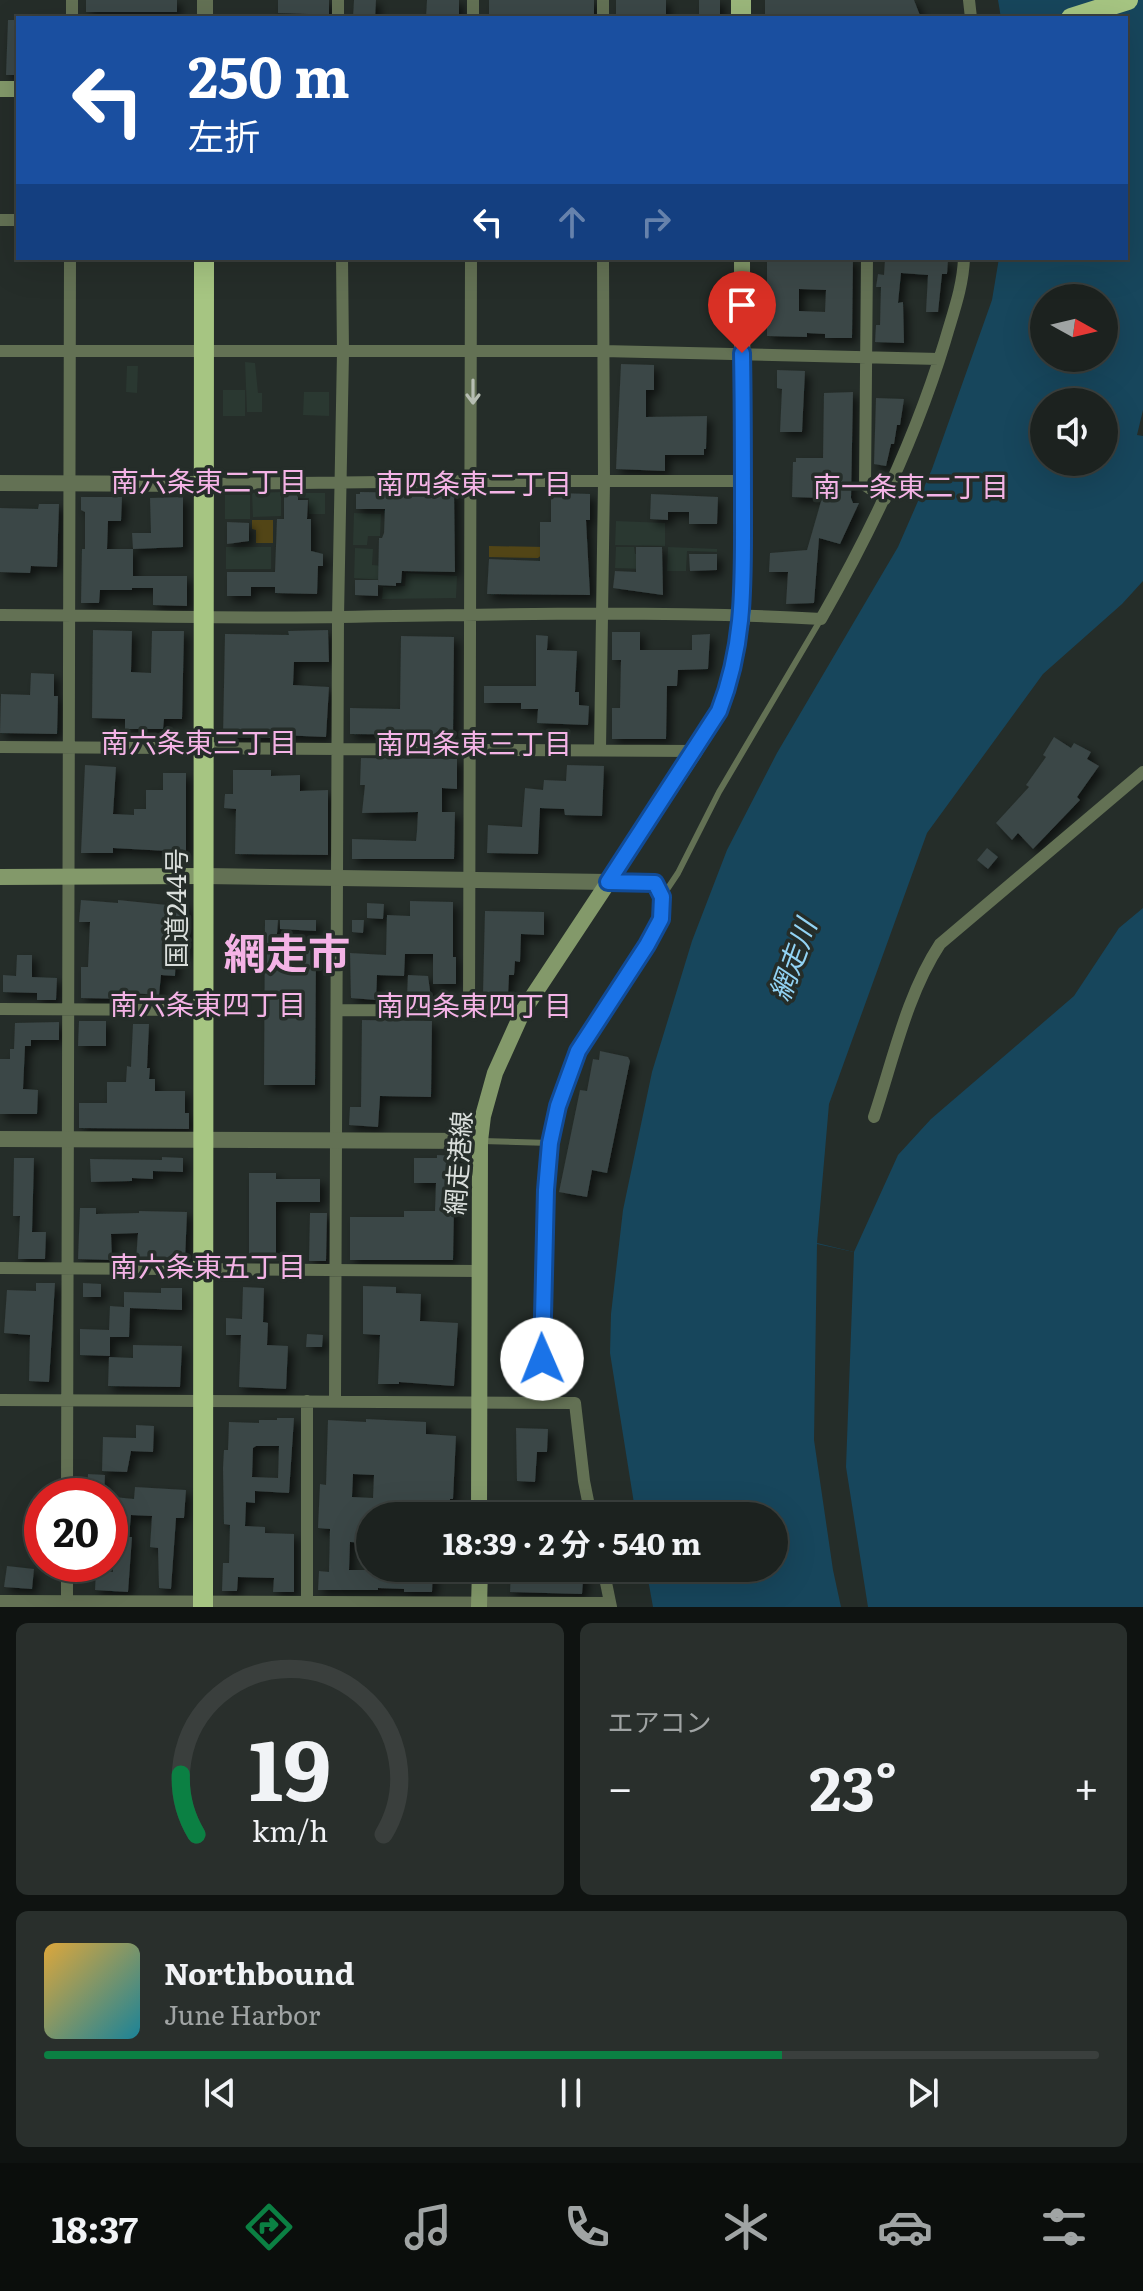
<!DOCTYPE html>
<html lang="ja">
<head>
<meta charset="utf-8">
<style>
	:root { --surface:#1c221f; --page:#292f2c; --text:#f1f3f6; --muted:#a0a4a4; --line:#3a3f3d; --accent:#0b8043 }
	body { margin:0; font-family:Literata,"Noto Sans JP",serif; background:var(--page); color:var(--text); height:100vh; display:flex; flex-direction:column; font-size:30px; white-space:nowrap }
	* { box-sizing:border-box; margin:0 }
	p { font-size:26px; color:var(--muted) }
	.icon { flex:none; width:44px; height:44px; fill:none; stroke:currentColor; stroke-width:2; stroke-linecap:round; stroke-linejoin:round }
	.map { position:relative; height:1607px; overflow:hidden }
	.details { display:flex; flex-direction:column; gap:16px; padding:16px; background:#0f1311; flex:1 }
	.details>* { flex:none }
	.guide { position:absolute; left:16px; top:16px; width:1112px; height:244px; border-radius:0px; box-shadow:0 8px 32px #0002,0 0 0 2px var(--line); background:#1a4fa0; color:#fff; overflow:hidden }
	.needle { width:52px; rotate:98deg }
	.tools { position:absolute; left:1030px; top:284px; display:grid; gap:16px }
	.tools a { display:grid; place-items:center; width:88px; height:88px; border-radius:50%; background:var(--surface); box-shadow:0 8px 32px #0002,0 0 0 2px var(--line); font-size:40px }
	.speed { position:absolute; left:24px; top:1478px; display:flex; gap:16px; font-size:40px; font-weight:700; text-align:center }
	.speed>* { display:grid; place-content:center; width:104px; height:104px; border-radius:50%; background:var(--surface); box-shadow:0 8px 32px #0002,0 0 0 2px var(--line); line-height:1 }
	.speed .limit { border:12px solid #d22; background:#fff; color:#111 }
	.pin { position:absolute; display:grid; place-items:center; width:68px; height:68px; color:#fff; margin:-82px -34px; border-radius:50% 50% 50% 0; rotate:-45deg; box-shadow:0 0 8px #0007 }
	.pin .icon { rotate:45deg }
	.me { position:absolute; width:88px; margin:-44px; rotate:359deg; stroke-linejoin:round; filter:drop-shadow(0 0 6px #0008) }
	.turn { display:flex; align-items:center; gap:28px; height:168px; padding:0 40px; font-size:36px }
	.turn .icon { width:104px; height:104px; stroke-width:2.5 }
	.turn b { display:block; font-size:56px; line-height:68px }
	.lanes { display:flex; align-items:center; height:76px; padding:0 40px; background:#0003; justify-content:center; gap:40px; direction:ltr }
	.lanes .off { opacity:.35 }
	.big { font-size:60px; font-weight:700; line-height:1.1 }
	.details .tile { flex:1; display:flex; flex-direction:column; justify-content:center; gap:12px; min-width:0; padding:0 28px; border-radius:12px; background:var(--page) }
	.details .dial { align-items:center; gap:0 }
	.dial svg { height:208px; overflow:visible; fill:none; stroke:var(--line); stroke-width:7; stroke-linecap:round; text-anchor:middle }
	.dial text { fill:var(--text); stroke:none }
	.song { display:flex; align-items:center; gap:24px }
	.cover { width:96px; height:96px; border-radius:12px; background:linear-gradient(135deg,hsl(40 70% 55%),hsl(190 70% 35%)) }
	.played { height:8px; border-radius:4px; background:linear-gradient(90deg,var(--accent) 70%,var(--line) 70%) }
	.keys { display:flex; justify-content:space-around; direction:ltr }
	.heat { display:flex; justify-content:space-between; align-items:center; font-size:44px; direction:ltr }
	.details .tiles { flex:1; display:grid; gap:16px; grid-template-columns:1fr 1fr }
	.tile:last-child { grid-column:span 2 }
	.trip { position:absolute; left:356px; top:1502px; width:432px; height:80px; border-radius:40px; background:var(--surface); box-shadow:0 8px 32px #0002,0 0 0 2px var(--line); font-weight:700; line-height:80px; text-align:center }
	.tabs { display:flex; height:128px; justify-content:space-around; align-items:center; background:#0b0e0c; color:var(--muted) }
	.tabs .icon { width:56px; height:56px }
	.tabs .on { color:var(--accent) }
	.tabs b { font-size:36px; color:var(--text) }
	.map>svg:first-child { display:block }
	.built { fill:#2a3831 }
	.green { fill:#524516 }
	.water { fill:#17465c; fill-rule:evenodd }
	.pier { fill:#252d29 }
	.building { fill:#3b4646; fill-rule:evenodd; filter:url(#shadow) }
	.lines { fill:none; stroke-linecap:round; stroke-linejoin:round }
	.service { stroke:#637154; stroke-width:6 }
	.minor { stroke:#637154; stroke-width:12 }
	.tertiary { stroke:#637154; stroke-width:16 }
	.secondary { stroke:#83996a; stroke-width:16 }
	.primary { stroke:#9bb77b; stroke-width:20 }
	.trunk { stroke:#a6c582; stroke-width:20 }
	.oneway { stroke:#b6bdb2 }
	.route-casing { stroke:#114b97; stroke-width:20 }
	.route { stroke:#1a73e8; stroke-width:14 }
	.labels { text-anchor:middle; stroke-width:7; stroke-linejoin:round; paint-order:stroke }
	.street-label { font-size:26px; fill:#d9dedb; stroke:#252d29 }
	.neighbourhood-label { font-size:28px; fill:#f4b3e6; stroke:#252d29 }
	.water-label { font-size:28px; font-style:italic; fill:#92d3f4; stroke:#252d29 }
	.town-label { font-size:42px; font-weight:bold; fill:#f4b3e6; stroke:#252d29 }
</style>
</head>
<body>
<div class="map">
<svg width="1143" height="1607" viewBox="0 0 1143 1607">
	<defs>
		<filter id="shadow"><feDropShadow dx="5" dy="5" stdDeviation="4" flood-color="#0009"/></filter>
	</defs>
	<rect width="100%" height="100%" fill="#252d29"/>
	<!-- built -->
	<path class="built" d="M245,362L255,363L258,393H262V412H247Z
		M127,366H138L137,393L126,392Z
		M223,390H245V416H223Z
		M304,392H329V416L303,415Z
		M281,492V516L253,517L252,493Z
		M300,493H325V514H309V498H300Z
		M225,494H250V519H225Z
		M354,513L381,514L380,536H368L367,545H353Z
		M616,521L665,523V546L615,545Z
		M226,547H271V569H226Z
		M616,547H634L635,554H643V569L615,568Z
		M668,547L717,549V552L687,551L686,571H667Z
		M355,548L373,549L372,565L383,566L382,580L354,578Z
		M406,573L457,576L456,598L382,599L383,587L405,586Z"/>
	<!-- green -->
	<path class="green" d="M252,520H273V543H256V530L252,529Z
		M489,546L545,547V552L538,558L489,557Z"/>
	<!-- water -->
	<path class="water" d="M998,0H1143V410L1137,435L1143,436V581L1122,604L1043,674L927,833L829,1104L817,1243L854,1252L898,1155L931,1119L1074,996L1119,928L1143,908V1607H653L646,1568H774V1516H636L610,1353L611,1314L623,1210L652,1072L692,941L727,850L777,753L898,547L932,469L992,300L999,258H1126V18H1001ZM1044,298H1104V358H1044ZM1044,402H1104V462H1044Z"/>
	<!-- pier -->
	<path class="pier" d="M817,1244L854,1252L846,1467L868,1607H841L833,1570L814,1440Z"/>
	<!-- building -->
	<path class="building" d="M86,0H177V12H86Z
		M278,0H329V18H308V14L278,13Z
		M354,0H376L375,18H353Z
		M427,0H459V18H426Z
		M489,0H594V17L489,18Z
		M616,0H666V18H616Z
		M699,0H720V18H699Z
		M765,0H914L921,18H765Z
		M8,20H18V75H6Z
		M767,258H853L852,338H825V334L807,333V337L767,336ZM799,289L826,290L825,312L799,311Z
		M885,259L948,260L947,274H942L938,312H926L928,275L901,273L898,303L903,302L904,343L875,342L876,325H880L881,287H876L878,274L884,275Z
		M621,364L654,365V390H646V417L707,416L706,449H704V455H665V471L616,469Z
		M777,370L805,371L802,432H780L782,389L777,388Z
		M853,392L851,498L853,503H859L840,544L819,538L814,603L786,604L788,572H769L770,553L807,550L822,498L792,497L793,462H796V458H823L824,393Z
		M876,398L904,399L900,425H897L894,444H891L886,466L874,464Z
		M454,490L455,572L402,571L401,583H396V586L378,585L379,538H382L384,533L385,509H356V494H360V492L426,493V491Z
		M558,493L590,494V520H586L590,595L487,594L489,559L540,561V522H551V495Z
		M651,494L718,497L717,524H689V512H668V520L650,519Z
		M284,495H298V500H308L307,519H311V551L323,554V566H318L317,594L275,593V587H251V596H227V572H275L277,519H284Z
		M81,497H122L121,521H108L107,549H133V576H187V606L153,605V588H132V590H100L99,603H81L82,549H85V512L81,510Z
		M183,497V547L133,549L132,533H151L150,498Z
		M39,504H59L57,567L31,566L30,573L0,572V508L38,509Z
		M227,522L249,523V541L227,544Z
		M636,547H662L663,595L613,588L615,571L636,572Z
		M689,554H717V570L690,571Z
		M355,580H378V596L355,595Z
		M93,630L132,631L131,672L151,673L152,631H184L182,719H164L163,729H125V719L92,718Z
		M328,630L329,662H294L293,685L329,687L326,737L279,735V738L223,737L225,634L289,635L288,631Z
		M612,632H640V650H692V635L710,634L708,669L678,670L677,686H667L666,739H612V708H620L621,660H612Z
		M536,635L548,636L547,650L577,651L575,692H579V705L589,706L588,725L537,723L538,709H521V703H484V686H536Z
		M401,636L454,637L453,735L350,734V708L400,709Z
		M31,673L54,674V696H58L57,734L0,733L1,694L30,695Z
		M1054,737L1071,748L1074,743L1091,752L1087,759L1099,766L1077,797L1080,800L1033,849L1018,833L1012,840L996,823L1029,787L1026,785L1046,757L1043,755Z
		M361,758L457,759V789L442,788V812H455L454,859H352V839L416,841L417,831L418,812L362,813L365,785H360Z
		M85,765L116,767L113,814L134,815V809H146V790H163V773H186V852L113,848V853H81Z
		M567,765L604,766L602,816L565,815L564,809L540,808L538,854L487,853L488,825L522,827L525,788L543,790L544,780L566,781Z
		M233,770H271V776L300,775V791L328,790V855L235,854L236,809L224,808L225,794H233Z
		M987,848L998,857L988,869L977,860Z
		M81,900L118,903V900L167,905V902H181L188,909L187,954L176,953L175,976L161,975L159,995L130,993L129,999L81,998V967H88L90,922H79Z
		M410,901L453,902V957H456V984H433V954H405L404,976L377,975L376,1000L351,998L350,953L386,955L387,915L410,916Z
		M367,903L384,904L383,919L367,918Z
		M485,911L544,912V935L521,934L520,962L515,961L514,975H509L508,995L483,994Z
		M265,920H278L276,948L316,951L315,1085H264Z
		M280,920H316V931L280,929Z
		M352,920H364L363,933L352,932Z
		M17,955H32V977L57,978L56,1000H37V993L3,992V975L16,976Z
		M408,975L428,976L431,998L407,997Z
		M362,1020L432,1021L431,1097L380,1096L378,1127L349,1125L350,1107H361Z
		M79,1021H106V1046H78Z
		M59,1022V1040H31V1046H25L23,1089L38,1090L37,1114H0V1059H10V1049H14L15,1023Z
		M133,1024H149L147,1068H150L149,1079H155V1091H185V1113H189V1129L79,1128V1103H107V1082H126L127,1066L131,1067Z
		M600,1051L628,1057L630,1061L607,1173L592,1170L587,1197L559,1192L580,1090L587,1091L593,1059L599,1060Z
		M437,1155L458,1156L454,1204L453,1260H350V1217H404V1211H435L436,1183H414V1158H437Z
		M162,1157L183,1158V1172L153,1171V1179L132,1178V1181L91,1182L90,1159L162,1160Z
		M14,1158H34L32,1232H46L45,1259H18L20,1216H13Z
		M249,1173H276V1179H320V1202H276V1254L249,1255Z
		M80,1208H96V1214L139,1213V1211L187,1212L185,1260H136L138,1233L111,1234L112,1260L78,1259Z
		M310,1213H327L326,1261H309Z
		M36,1283H55L49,1382L29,1381L30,1335L4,1333L7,1290L36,1291Z
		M83,1283L101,1284V1297H83Z
		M363,1286L396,1287V1293L421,1294L420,1321L458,1323L454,1386L399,1382V1384H378L380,1335L363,1334Z
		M243,1287L264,1288L263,1322L268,1323L267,1345L288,1346L286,1389L239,1387L241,1335H226V1318L242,1319Z
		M161,1288H182V1310L130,1308L129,1337H110V1356L80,1355V1329L109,1330L110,1306L124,1307V1292L161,1293Z
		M307,1334L323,1335L322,1347H306Z
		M133,1345L182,1346L180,1387L108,1386L109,1357L133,1358Z
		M277,1418H294L289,1493L255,1491V1503L246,1502L245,1526L265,1527V1533L294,1534V1592H273L274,1578L238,1577L237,1591H222L223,1563H229L230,1525L224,1524L223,1468L224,1450H228L229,1422L259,1423V1420H277ZM256,1446H279L278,1478L252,1477L253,1448Z
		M366,1419L426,1422V1434L456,1436L453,1499H450V1506H447L446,1516H370V1543L350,1542L349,1570H433L432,1592H404V1589L378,1588V1590H318L319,1571L329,1572L330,1529L318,1528L320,1484L326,1485L328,1420L366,1422ZM353,1474L374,1475L373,1498L352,1497Z
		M136,1425L154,1426L153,1452L131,1451L127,1472L102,1471L103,1437L136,1438Z
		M516,1428L548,1429L547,1452H537L535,1482L517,1481Z
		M88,1474L105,1475L104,1496L87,1495Z
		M135,1487L186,1490L184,1518H176L171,1589L159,1588L158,1548L150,1547L152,1516L131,1515L129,1537H132L128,1592L95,1590L96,1571L113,1572V1566H115L117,1534L113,1533L112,1522L114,1497L134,1499Z
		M7,1566L34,1569L32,1589L4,1587Z
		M511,1568H584L582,1594L510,1592Z"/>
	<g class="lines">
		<!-- service -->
		<path class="service" d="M482,1141L550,1143
			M543,1404C544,1320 535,1221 551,1139C557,1109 566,1080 578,1051L658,927L661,919L662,897L678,873L719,792L821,619"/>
		<!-- minor -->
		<path class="minor" d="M603,0V18
			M969,0L971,18
			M72,18V0
			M338,18V0
			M473,18V0
			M0,220H18
			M867,258L865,485L885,499
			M0,351H603L939,359
			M203,484L472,481H743
			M0,615C113,615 227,619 341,617C501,614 661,610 821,619C872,530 915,440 945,341C953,313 963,287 964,258
			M0,747L695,751
			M600,750L604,482L603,258
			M608,882L655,883L662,897
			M0,1009L203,1010
			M337,1010L523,1011
			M469,1011L471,258
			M874,1117C893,1060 907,994 940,944L1143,772
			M0,1268L479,1271
			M0,1400L575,1403L584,1481L591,1516
			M307,1401V1607
			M335,1401L338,617L343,352L342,258
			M67,1496L70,258
			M603,1568L611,1607
			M0,1601L610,1603
			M67,1607V1564"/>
		<!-- tertiary -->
		<path class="tertiary" d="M205,18V0
			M0,483L203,484
			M204,876L608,882
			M0,1139L480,1141"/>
		<!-- secondary -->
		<path class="secondary" d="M0,89H18
			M0,877L204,876
			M479,1516L480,1141L483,1116L495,1073L523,1011L695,751L719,711L729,685L743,615L742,258
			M479,1607L480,1568"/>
		<!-- primary -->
		<path class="primary" d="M741,0V18"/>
		<!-- trunk -->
		<path class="trunk" d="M1071,18L1128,0
			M203,1607L204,258"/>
	</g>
	<!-- one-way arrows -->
	<defs><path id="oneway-shaft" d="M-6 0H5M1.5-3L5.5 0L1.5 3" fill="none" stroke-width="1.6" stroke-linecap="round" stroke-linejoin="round" transform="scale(2)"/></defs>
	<use class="oneway" href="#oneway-shaft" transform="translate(473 392) rotate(90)"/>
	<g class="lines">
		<defs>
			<path id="route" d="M542,1359L546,1190L550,1143L558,1106L578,1051L647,945L661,919L662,897L655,883L608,882L719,711C745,644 743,583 743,513C743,460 743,406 742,353"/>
		</defs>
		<!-- route casing -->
		<use href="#route" class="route-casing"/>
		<!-- route -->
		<use href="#route" class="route"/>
	</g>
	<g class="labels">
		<!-- street labels -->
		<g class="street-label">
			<text transform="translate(177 908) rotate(-90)" y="9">国道244号</text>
			<text transform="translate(459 1163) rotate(-86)" y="9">網走港線</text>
		</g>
		<!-- neighbourhood labels -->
		<g class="neighbourhood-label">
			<text x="209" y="492">南六条東二丁目</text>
			<text x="474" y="494">南四条東二丁目</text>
			<text x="911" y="497">南一条東二丁目</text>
			<text x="199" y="753">南六条東三丁目</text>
			<text x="474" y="754">南四条東三丁目</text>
			<text x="208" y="1015">南六条東四丁目</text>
			<text x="474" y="1016">南四条東四丁目</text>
			<text x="208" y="1277">南六条東五丁目</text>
		</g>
		<!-- water labels -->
		<g class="water-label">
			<text transform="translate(793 960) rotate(-70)" y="10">網走川</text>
		</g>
		<!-- town labels -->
		<g class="town-label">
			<text x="287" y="969">網走市</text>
		</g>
	</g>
</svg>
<div class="tools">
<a><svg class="needle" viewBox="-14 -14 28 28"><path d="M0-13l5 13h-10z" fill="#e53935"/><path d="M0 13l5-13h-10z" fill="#a0a4a4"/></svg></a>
<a><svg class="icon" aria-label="sound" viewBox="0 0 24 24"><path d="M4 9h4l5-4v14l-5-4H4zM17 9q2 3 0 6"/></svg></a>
</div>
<div class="speed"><div class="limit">20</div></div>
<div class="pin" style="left:742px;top:353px;background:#d93025"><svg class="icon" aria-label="arrive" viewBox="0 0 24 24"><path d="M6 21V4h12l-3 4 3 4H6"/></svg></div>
<svg class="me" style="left:542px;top:1359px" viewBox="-20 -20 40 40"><circle r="19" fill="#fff"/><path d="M0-13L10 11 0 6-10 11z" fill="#1a73e8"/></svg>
<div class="trip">18:39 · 2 分 · 540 m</div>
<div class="guide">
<div class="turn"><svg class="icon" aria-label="left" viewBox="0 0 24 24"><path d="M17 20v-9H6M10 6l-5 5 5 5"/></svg><div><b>250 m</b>左折</div></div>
<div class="lanes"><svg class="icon" aria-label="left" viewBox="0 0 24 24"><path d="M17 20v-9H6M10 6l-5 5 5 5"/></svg><svg class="icon off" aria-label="ahead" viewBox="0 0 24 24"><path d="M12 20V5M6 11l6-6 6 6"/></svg><svg class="icon off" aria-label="right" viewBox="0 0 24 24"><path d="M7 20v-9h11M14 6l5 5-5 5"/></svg></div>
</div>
</div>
<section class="details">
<div class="tiles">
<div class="tile dial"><svg viewBox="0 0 100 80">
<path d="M14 69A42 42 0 1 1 86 69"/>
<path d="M14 69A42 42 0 0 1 8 46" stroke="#0b8043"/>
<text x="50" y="56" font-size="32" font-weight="700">19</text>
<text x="50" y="72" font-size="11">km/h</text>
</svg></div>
<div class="tile"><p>エアコン</p>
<div class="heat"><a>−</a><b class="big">23°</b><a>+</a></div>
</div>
<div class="tile">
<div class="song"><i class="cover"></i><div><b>Northbound</b><p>June Harbor</p></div></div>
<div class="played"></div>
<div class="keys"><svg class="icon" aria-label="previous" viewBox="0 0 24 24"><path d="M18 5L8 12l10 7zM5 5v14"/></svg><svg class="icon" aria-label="pause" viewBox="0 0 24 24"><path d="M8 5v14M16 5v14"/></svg><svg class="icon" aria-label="next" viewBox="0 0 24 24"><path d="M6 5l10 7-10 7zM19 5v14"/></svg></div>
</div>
</div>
</section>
<nav class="tabs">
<b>18:37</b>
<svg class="icon on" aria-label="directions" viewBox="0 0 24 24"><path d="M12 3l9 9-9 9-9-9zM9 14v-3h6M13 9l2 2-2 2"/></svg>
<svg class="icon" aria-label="music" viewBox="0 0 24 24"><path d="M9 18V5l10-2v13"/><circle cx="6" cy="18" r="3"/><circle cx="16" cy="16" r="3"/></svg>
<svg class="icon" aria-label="phone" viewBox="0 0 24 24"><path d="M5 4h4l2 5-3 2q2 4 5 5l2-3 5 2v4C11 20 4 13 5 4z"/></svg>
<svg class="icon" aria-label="climate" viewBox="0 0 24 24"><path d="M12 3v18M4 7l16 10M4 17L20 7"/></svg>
<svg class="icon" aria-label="car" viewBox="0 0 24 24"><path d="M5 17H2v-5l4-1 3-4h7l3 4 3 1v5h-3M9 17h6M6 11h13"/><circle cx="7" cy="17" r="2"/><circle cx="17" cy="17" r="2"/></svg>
<svg class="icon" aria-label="filters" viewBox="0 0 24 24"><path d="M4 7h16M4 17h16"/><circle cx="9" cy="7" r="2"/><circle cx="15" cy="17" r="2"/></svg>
</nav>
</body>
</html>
